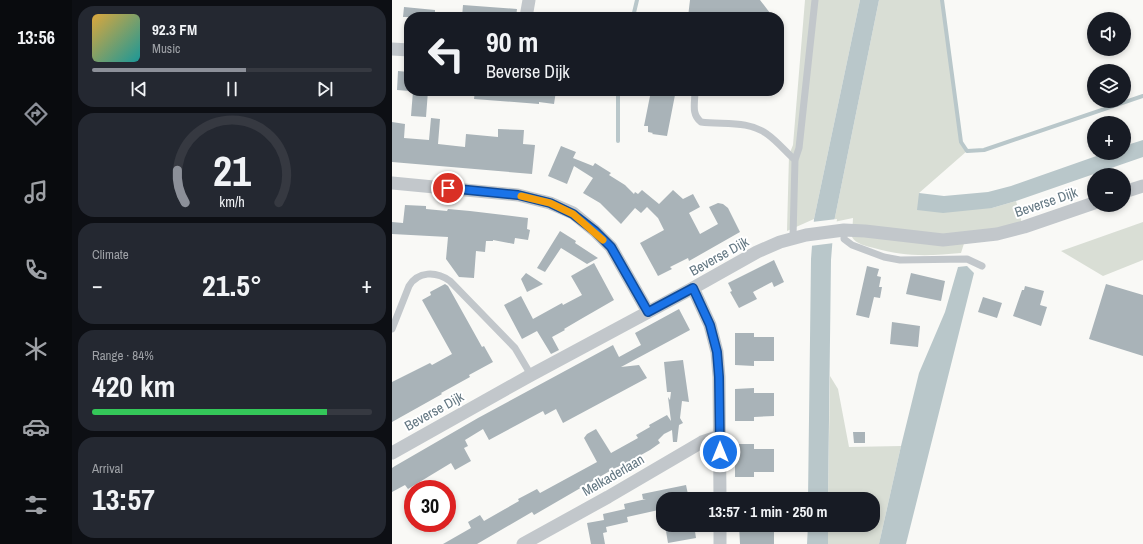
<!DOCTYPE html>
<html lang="en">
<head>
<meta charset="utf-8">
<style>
	:root { --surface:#171b24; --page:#242831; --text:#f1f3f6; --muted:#9ea1a6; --line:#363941; --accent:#8c9099 }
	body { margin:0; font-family:"Archivo Narrow",sans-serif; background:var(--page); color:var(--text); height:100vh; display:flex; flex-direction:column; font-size:15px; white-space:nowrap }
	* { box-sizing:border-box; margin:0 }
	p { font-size:13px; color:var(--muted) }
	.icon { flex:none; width:22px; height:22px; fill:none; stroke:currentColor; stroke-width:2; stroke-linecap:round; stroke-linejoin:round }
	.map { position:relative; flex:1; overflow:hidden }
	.details { display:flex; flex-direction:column; gap:6px; padding:6px; background:#0d0f14; width:320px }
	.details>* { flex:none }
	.banner { position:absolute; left:12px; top:12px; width:380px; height:84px; border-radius:16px; box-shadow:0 2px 6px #0003; background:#171b24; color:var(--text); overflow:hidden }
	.buttons { position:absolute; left:695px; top:12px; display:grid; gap:8px }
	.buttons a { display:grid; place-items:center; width:44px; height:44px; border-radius:50%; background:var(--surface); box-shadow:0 2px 6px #0003; font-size:20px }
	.speed { position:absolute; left:12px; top:480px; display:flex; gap:8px; font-size:20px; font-weight:700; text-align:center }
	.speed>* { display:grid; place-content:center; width:52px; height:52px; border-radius:50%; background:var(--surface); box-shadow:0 2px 6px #0003; line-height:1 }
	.speed .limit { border:6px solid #d22; background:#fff; color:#111 }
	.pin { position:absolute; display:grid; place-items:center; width:34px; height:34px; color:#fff; margin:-17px; border:2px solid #fff; border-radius:50%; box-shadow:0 1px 4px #0007 }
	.me { position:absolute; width:44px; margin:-22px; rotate:0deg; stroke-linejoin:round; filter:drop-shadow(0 0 3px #0008) }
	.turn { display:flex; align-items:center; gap:14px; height:84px; padding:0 16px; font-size:18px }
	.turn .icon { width:52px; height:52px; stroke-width:2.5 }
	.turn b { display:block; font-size:28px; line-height:34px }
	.big { font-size:30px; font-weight:700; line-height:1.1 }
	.details .tile { flex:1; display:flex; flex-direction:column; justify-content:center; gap:6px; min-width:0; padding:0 14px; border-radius:16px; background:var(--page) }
	.details .dial { align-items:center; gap:0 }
	.dial svg { height:104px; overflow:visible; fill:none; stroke:var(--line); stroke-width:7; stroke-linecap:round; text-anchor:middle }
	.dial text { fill:var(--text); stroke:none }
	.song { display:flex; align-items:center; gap:12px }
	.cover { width:48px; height:48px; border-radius:6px; background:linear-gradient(135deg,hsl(40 70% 55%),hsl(180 70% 35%)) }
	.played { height:4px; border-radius:2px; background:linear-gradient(90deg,var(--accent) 55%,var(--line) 55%) }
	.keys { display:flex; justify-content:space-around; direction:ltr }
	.heat { display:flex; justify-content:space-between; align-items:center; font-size:22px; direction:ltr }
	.charge { height:6px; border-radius:3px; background:linear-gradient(90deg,#34c759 84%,var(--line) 0) }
	.trip { position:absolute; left:264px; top:492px; width:224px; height:40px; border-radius:16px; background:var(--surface); box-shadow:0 2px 6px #0003; font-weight:700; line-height:40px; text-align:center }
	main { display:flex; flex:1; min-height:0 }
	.menu { display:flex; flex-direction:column; width:72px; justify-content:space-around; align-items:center; background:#090b0e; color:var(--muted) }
	.menu .icon { width:28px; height:28px }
	.menu .current { color:var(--accent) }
	.menu b { font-size:18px; color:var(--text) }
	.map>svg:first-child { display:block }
	.green { fill:#d9ded5 }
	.water { fill:#b9c7ca }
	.pier { fill:#f9f9f6 }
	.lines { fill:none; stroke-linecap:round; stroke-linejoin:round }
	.stream { stroke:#b9c7ca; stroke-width:4 }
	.building { fill:#a9b3b8 }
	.service { stroke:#c2c7cb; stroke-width:7 }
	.minor { stroke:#c2c7cb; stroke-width:13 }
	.route-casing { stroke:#114b97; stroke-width:10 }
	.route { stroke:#1a73e8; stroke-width:7 }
	.slow { stroke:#f59e0b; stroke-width:7 }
	.labels { text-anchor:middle; stroke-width:4; stroke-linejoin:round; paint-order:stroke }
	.street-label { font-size:14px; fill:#637782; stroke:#fff }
</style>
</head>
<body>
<main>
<nav class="menu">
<b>13:56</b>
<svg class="icon current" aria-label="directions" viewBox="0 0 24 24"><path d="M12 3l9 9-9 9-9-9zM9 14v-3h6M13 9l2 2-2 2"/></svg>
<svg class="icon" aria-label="music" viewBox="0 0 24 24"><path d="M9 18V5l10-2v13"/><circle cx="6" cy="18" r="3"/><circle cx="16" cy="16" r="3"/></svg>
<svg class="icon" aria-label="phone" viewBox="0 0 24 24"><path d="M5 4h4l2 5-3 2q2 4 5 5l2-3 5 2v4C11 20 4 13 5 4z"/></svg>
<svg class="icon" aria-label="climate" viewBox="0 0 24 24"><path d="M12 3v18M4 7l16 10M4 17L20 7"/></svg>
<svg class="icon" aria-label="car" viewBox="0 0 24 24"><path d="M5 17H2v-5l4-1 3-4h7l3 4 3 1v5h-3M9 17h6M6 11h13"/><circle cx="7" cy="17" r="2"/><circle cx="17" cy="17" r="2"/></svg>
<svg class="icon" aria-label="filters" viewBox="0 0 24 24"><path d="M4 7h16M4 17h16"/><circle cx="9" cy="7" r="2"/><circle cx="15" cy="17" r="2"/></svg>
</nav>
<section class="details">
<div class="tile">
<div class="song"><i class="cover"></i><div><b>92.3 FM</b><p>Music</p></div></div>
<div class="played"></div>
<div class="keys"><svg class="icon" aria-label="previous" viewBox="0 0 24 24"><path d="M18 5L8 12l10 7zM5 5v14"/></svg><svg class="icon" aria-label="pause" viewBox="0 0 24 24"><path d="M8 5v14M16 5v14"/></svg><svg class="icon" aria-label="next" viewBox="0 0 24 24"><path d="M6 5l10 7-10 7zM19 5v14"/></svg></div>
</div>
<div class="tile dial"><svg viewBox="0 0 100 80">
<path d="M14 69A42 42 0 1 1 86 69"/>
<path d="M14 69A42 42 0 0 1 8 44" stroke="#8c9099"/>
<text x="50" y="56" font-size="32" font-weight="700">21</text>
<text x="50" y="72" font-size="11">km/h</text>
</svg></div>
<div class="tile"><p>Climate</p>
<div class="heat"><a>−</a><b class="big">21.5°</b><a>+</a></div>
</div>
<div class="tile"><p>Range · 84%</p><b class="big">420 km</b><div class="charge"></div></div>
<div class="tile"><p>Arrival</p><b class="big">13:57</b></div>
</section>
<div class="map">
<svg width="751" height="544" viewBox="0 0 751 544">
	<rect width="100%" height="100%" fill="#f9f9f6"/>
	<!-- green -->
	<path class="green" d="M413,0H468L422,219L395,231L397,155L401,145Z
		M487,0H550L569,141L575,151L527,193V201L600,208L624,201L630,223L575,234L569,253C538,256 512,257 482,248C474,246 464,244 460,237L461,218L442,222Z
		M751,222V260L711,276L669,251Z
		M438,376L446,389L457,447L509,446L487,544H436V525H481V499H436Z"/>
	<!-- water -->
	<path class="water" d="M468,0H487L442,222L439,260L436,499H416L419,259L422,219Z
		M751,140V157L624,201L600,208L551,213L525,210L527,193L552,196L596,192L619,186L713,153H732V146Z
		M575,266L582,273L514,544H487L509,446L527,373L553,312L566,267Z
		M416,525H436V544H415Z"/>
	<!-- pier -->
	<path class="pier" d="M445,219L442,243L418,246L420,222Z"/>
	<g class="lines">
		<!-- stream -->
		<path class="stream" d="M550,0L569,142L575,151L592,150L751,96
			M241,17L245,0
			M226,141V91"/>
	</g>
	<!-- building -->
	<path class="building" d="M298,0H368L378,13L373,17H296Z
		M71,5L125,9L124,17H70Z
		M12,7L43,10V17H11Z
		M6,71L17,72V91L5,90Z
		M21,91H36L34,117L19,116Z
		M83,91H164L162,104L147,102V104L82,99Z
		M259,91L283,95L275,136L260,134L261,133L256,132V126H252Z
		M39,118L48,119L46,144L73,147L74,134L106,137V129L132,130L131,144L143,145L140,174L0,162V122L13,124L12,138L37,140Z
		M169,146L184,152L181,158L201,166L203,163L219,173L217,175L233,185L242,194L243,192L246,194L250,190L267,204L281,190L291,199L301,194L308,207L297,213L308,234L326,224L317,207L326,203L331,204L336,208L348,232L297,261L296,258L278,267L280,269L266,276L248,243L272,230L266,218L255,207L249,213L243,208L229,224L208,203L191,193L201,178L182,166L175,184L156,176Z
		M13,205L34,206V209L55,211L56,209L78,211L136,218L135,229L138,230L136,240L123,238L122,244L101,240V241H94L93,252L84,251L82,278L67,277L54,259L56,237L0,234V222L11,223Z
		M168,231L184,241L183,243L206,258L195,264L169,248L153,272L145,268Z
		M382,260L392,282L382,287L380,282L361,292L365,299L347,308L338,292L340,291L336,283Z
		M202,263L222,300L189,319L172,329L173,330L160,337L167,350L159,354L145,331L130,339L112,305L129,296L141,319L170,303L171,305L190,295L179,276Z
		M475,266L487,269L485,276L489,277L487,287H490L488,298L482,297L477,318L464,315Z
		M134,273L151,284L135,292L129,279Z
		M519,273L553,281L549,301L514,294Z
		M53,284L56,286L90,347L92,346L101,362L77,375L78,377L49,393L50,394L0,422V382L38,363L40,365L60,354L30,300L39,295L38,292Z
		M714,284L751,295V356L697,339Z
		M633,286L652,291L648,305L655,307L649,326L621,316L630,290H632Z
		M591,297L610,303L605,318L586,312Z
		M287,309L298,330L229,367L247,365L255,378L171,423L164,409L153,415L151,411L97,440L91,429L73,440L76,446L72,448L79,461L63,470L59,463L16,489L13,485L0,492V468L3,466L86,418L221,345L227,357L249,345L243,333Z
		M500,322L528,326L526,347L498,344Z
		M343,333H362V337H382V361H362V366L343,365Z
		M291,360L297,402L290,401L288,418L291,423L287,425L285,442H281L280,430L272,434L266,440L268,443L258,450L231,465L223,468L142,515L140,512L85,544H51L79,528L76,522L88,515L92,521L127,501L126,499L145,489L148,493L205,462L192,438L195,434L204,429L219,453L246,438L244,435L258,427L257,425L275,415L279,421L276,397L278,400L279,392H275L272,362Z
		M362,388V393H382V416L362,417V421H343V389Z
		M461,432H473V443H462Z
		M343,444H362V449H382V472H362V477H343Z
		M294,485L297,499H271V509L235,517L236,522L214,527L215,532L211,533L213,544H199L195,523L212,520L211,514L233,509L232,504L254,499H251L250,494Z
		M273,525H302L304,538L276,543Z
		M347,525H382V544H348Z"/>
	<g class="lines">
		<!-- service -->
		<path class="service" d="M268,16L275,17
			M303,91C303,103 299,114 309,122C331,125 356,120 375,134C385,141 394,152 403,160
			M452,230V239L460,245L492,257L508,260L575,259L590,266
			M401,237L403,160L407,148L423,0
			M0,329L17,286C26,271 44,271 58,281L123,348L139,375"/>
		<!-- minor -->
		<path class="minor" d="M134,17L137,0
			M0,49L17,50
			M0,183L126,195L158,203L181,213L203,231L219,247L256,312
			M732,192L751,186
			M301,288L318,325L325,352L327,377L328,499
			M0,453L139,375L301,288L365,252L388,242L414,235L452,230L473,231L551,240L605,234L632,227L702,203
			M328,525V544
			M131,544L216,497L310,442L328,436"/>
	</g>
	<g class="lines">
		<defs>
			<path id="route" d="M56,188L126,195L158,203L181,214L203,231L219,247L256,312L301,288L318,325L325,352L327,377L328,452"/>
		</defs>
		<!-- route casing -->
		<use href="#route" class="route-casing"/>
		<!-- route -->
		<use href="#route" class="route"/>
		<!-- slow -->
		<path class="slow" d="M129,196L158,203L181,214L211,240"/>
	</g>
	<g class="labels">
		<!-- street labels -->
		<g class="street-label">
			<text transform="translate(654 202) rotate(-19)" y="5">Beverse Dijk</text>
			<text transform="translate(327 256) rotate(-29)" y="5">Beverse Dijk</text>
			<text transform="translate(42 411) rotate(-29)" y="5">Beverse Dijk</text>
			<text transform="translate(221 475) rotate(-30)" y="5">Melkaderlaan</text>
		</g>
	</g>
</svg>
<div class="buttons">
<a><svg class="icon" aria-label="sound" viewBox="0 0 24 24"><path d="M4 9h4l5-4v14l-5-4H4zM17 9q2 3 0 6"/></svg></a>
<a><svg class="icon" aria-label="layers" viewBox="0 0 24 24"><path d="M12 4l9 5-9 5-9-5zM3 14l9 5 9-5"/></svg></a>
<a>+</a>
<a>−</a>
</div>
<div class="speed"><div class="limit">30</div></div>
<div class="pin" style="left:56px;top:188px;background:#d93025"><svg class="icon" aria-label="arrive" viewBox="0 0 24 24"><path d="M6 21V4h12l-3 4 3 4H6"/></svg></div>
<svg class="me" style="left:328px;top:452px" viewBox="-20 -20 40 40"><circle r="17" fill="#1a73e8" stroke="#fff" stroke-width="3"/><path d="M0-11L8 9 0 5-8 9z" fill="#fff"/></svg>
<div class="trip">13:57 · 1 min · 250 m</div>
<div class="banner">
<div class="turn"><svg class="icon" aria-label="left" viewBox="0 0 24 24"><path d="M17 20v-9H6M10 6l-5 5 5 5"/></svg><div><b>90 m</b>Beverse Dijk</div></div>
</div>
</div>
</main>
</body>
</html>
